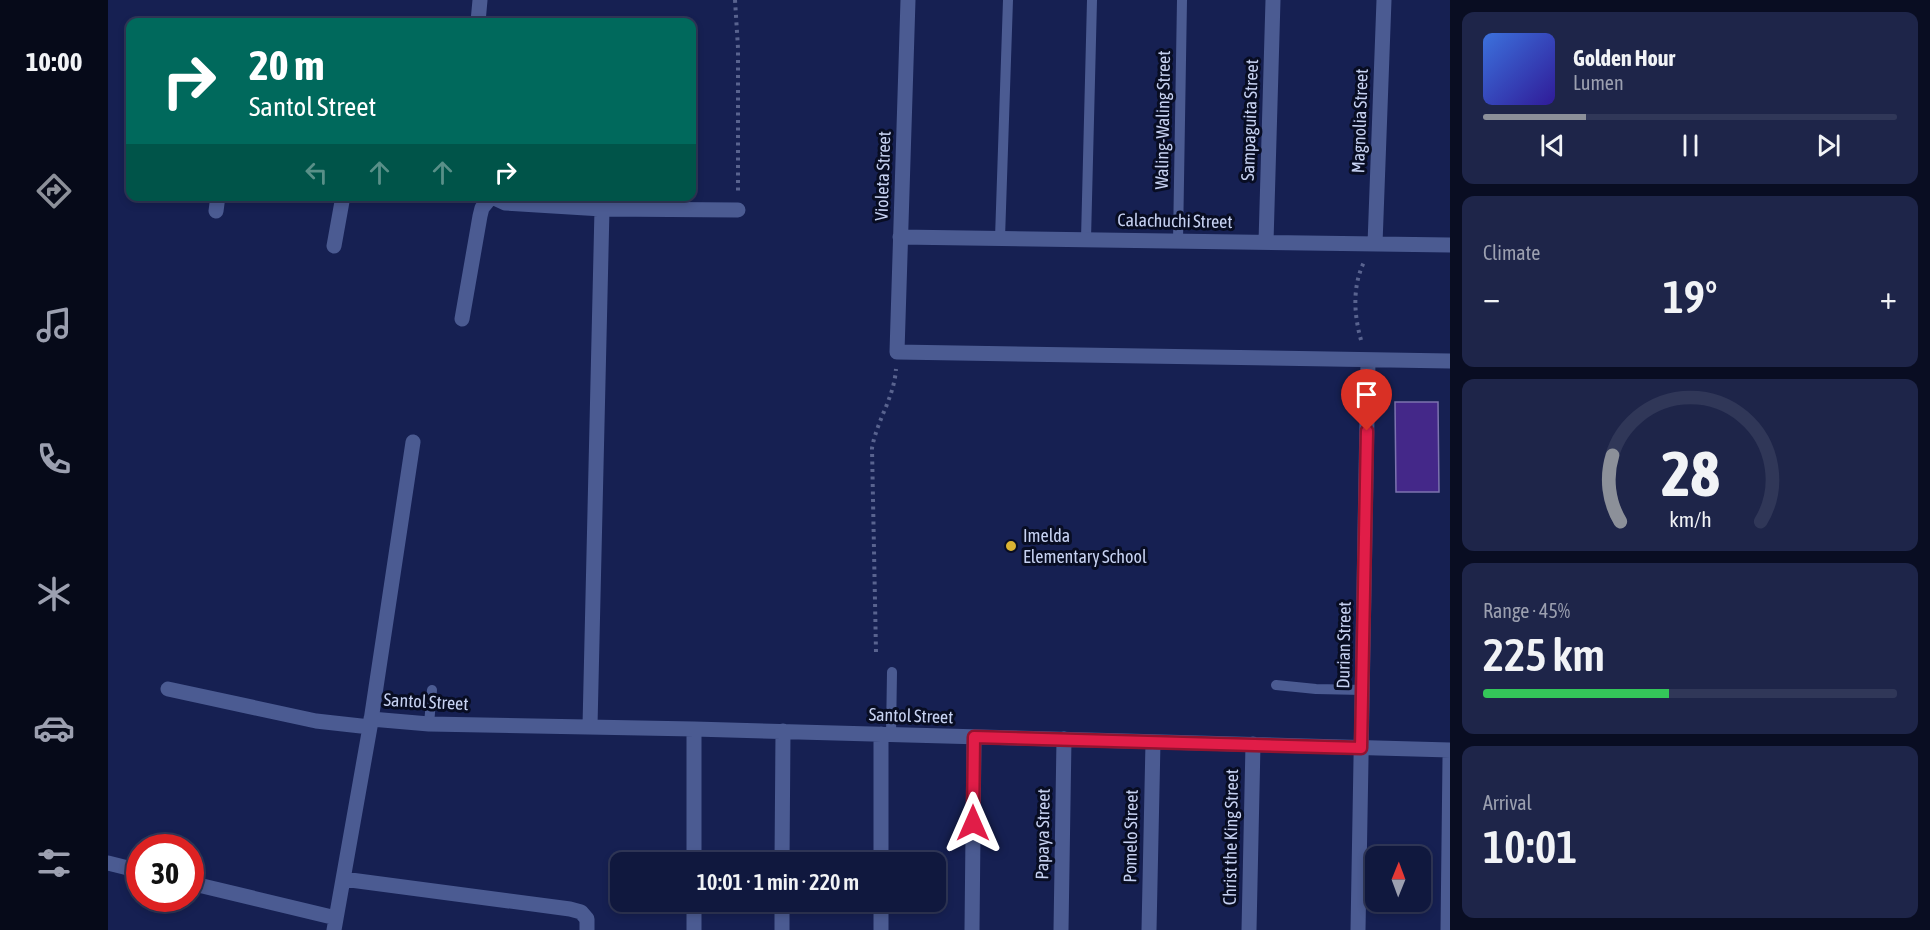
<!DOCTYPE html>
<html lang="en">
<head>
<meta charset="utf-8">
<style>
	:root { --surface:#10183e; --page:#1e2549; --text:#f1f3f6; --muted:#9ca0b0; --line:#303758; --accent:#8c9099 }
	body { margin:0; font-family:"Asap Condensed",sans-serif; background:var(--page); color:var(--text); height:100vh; display:flex; flex-direction:column; font-size:22px; white-space:nowrap }
	* { box-sizing:border-box; margin:0 }
	p { font-size:20px; color:var(--muted) }
	.icon { flex:none; width:33px; height:33px; fill:none; stroke:currentColor; stroke-width:2; stroke-linecap:round; stroke-linejoin:round }
	.map { position:relative; flex:1; overflow:hidden }
	.sheet { display:flex; flex-direction:column; gap:12px; padding:12px; background:#090d22; width:480px }
	.sheet>* { flex:none }
	.top-card { position:absolute; left:18px; top:18px; width:570px; height:183px; border-radius:12px; box-shadow:0 3px 9px #0003,0 0 0 2px var(--line); background:#00695c; color:#fff; overflow:hidden }
	.needle { width:39px; rotate:1deg }
	.fabs { position:absolute; left:1257px; top:846px; display:grid; gap:12px }
	.fabs a { display:grid; place-items:center; width:66px; height:66px; border-radius:12px; background:var(--surface); box-shadow:0 3px 9px #0003,0 0 0 2px var(--line); font-size:30px }
	.speed { position:absolute; left:18px; top:834px; display:flex; gap:12px; font-size:30px; font-weight:700; text-align:center }
	.speed>* { display:grid; place-content:center; width:78px; height:78px; border-radius:50%; background:var(--surface); box-shadow:0 3px 9px #0003,0 0 0 2px var(--line); line-height:1 }
	.speed .limit { border:9px solid #d22; background:#fff; color:#111 }
	.pin { position:absolute; display:grid; place-items:center; width:51px; height:51px; color:#fff; margin:-62px -26px; border-radius:50% 50% 50% 0; rotate:-45deg; box-shadow:0 0 6px #0007 }
	.pin .icon { rotate:45deg }
	.me { position:absolute; width:66px; margin:-33px; rotate:0deg; stroke-linejoin:round; filter:drop-shadow(0 0 4px #0008) }
	.turn { display:flex; align-items:center; gap:21px; height:126px; padding:0 24px; font-size:27px }
	.turn .icon { width:78px; height:78px; stroke-width:2.5 }
	.turn b { display:block; font-size:42px; line-height:51px }
	.lanes { display:flex; align-items:center; height:57px; padding:0 24px; background:#0003; justify-content:center; gap:30px; direction:ltr }
	.lanes .off { opacity:.35 }
	.big { font-size:45px; font-weight:600; line-height:1.1 }
	.sheet .tile { flex:1; display:flex; flex-direction:column; justify-content:center; gap:9px; min-width:0; padding:0 21px; border-radius:12px; background:var(--page) }
	.sheet .dial { align-items:center; gap:0 }
	.dial svg { height:156px; overflow:visible; fill:none; stroke:var(--line); stroke-width:7; stroke-linecap:round; text-anchor:middle }
	.dial text { fill:var(--text); stroke:none }
	.song { display:flex; align-items:center; gap:18px }
	.cover { width:72px; height:72px; border-radius:9px; background:linear-gradient(135deg,hsl(220 70% 55%),hsl(250 70% 35%)) }
	.played { height:6px; border-radius:3px; background:linear-gradient(90deg,var(--accent) 25%,var(--line) 25%) }
	.keys { display:flex; justify-content:space-around; direction:ltr }
	.heat { display:flex; justify-content:space-between; align-items:center; font-size:33px; direction:ltr }
	.charge { height:9px; border-radius:4px; background:linear-gradient(90deg,#34c759 45%,var(--line) 0) }
	.trip { position:absolute; left:502px; top:852px; width:336px; height:60px; border-radius:12px; background:var(--surface); box-shadow:0 3px 9px #0003,0 0 0 2px var(--line); font-weight:600; line-height:60px; text-align:center }
	main { display:flex; flex:1; min-height:0 }
	.menu { display:flex; flex-direction:column; width:108px; justify-content:space-around; align-items:center; background:#060a19; color:var(--muted) }
	.menu .icon { width:42px; height:42px }
	.menu .on { color:var(--accent) }
	.menu b { font-size:27px; color:var(--text) }
	.map>svg:first-child { display:block }
	.building { fill:#442889; stroke:#7c73af; stroke-width:1.5 }
	.lines { fill:none; stroke-linecap:round; stroke-linejoin:round }
	.path { stroke:#59638f; stroke-width:4; stroke-dasharray:3 4.5; stroke-linecap:butt }
	.service { stroke:#4b5b92; stroke-width:10 }
	.minor { stroke:#4b5b92; stroke-width:15 }
	.route-casing { stroke:#92132f; stroke-width:15 }
	.route { stroke:#e11d48; stroke-width:10 }
	.poi-dot { fill:#dab333; stroke:#080d23; stroke-width:2 }
	.labels { text-anchor:middle; stroke-width:6; stroke-linejoin:round; paint-order:stroke }
	.street-label { font-size:18px; fill:#c7d2f2; stroke:#080d23 }
	.poi-label { font-size:18px; fill:#c7d2f2; stroke:#080d23; text-anchor:start }
</style>
</head>
<body>
<main>
<nav class="menu">
<b>10:00</b>
<svg class="icon on" aria-label="directions" viewBox="0 0 24 24"><path d="M12 3l9 9-9 9-9-9zM9 14v-3h6M13 9l2 2-2 2"/></svg>
<svg class="icon" aria-label="music" viewBox="0 0 24 24"><path d="M9 18V5l10-2v13"/><circle cx="6" cy="18" r="3"/><circle cx="16" cy="16" r="3"/></svg>
<svg class="icon" aria-label="phone" viewBox="0 0 24 24"><path d="M5 4h4l2 5-3 2q2 4 5 5l2-3 5 2v4C11 20 4 13 5 4z"/></svg>
<svg class="icon" aria-label="climate" viewBox="0 0 24 24"><path d="M12 3v18M4 7l16 10M4 17L20 7"/></svg>
<svg class="icon" aria-label="car" viewBox="0 0 24 24"><path d="M5 17H2v-5l4-1 3-4h7l3 4 3 1v5h-3M9 17h6M6 11h13"/><circle cx="7" cy="17" r="2"/><circle cx="17" cy="17" r="2"/></svg>
<svg class="icon" aria-label="filters" viewBox="0 0 24 24"><path d="M4 7h16M4 17h16"/><circle cx="9" cy="7" r="2"/><circle cx="15" cy="17" r="2"/></svg>
</nav>
<div class="map">
<svg width="1342" height="930" viewBox="0 0 1342 930">
	<rect width="100%" height="100%" fill="#162052"/>
	<!-- building -->
	<path class="building" d="M1287,402H1330L1331,492H1288Z"/>
	<g class="lines">
		<!-- path -->
		<path class="path" d="M627,0L630,48V191
			M1253,340C1246,315 1244,287 1256,262
			M768,652L764,448C769,420 786,398 788,369"/>
		<!-- service -->
		<path class="service" d="M892,238L900,0
			M978,239L984,0
			M1070,241L1074,0
			M1168,685L1208,689L1255,690
			M321,724L324,690
			M783,735L784,672"/>
		<!-- minor -->
		<path class="minor" d="M800,0L789,352L1342,361
			M370,22L372,0
			M382,196L397,203L494,209L630,210
			M108,211L110,196
			M792,237L1342,245
			M1158,242L1165,0
			M1267,244L1276,0
			M226,246L235,196
			M354,319L372,216L374,208L383,197
			M60,689L208,721L262,727
			M263,719L321,724L586,729L1342,750
			M482,726L494,209
			M773,734V862
			M586,862V729
			M674,862L675,731
			M0,863L32,871
			M235,879L462,909L473,912L479,919V930
			M82,883L228,918
			M773,902V930
			M226,930L262,727L305,442
			M586,930V902
			M674,930V902
			M864,930L866,737
			M953,930L956,739
			M1041,930L1045,742
			M1141,930L1145,744
			M1250,930L1260,361
			M1340,930L1342,758"/>
	</g>
	<g class="lines">
		<defs>
			<path id="route" d="M865,823L866,737L1253,748L1259,431"/>
		</defs>
		<!-- route casing -->
		<use href="#route" class="route-casing"/>
		<!-- route -->
		<use href="#route" class="route"/>
	</g>
	<!-- markers -->
	<circle class="poi-dot" cx="903" cy="546" r="6"/>
	<g class="labels">
		<!-- street labels -->
		<g class="street-label">
			<text transform="translate(1055 120) rotate(-89)" y="6">Waling-Waling Street</text>
			<text transform="translate(1142 120) rotate(-88)" y="6">Sampaguita Street</text>
			<text transform="translate(1252 121) rotate(-88)" y="6">Magnolia Street</text>
			<text transform="translate(775 176) rotate(-88)" y="6">Violeta Street</text>
			<text transform="translate(1067 221) rotate(1)" y="6">Calachuchi Street</text>
			<text transform="translate(1236 645) rotate(-89)" y="6">Durian Street</text>
			<text transform="translate(318 702) rotate(3)" y="6">Santol Street</text>
			<text transform="translate(803 716) rotate(2)" y="6">Santol Street</text>
			<text transform="translate(935 834) rotate(-89)" y="6">Papaya Street</text>
			<text transform="translate(1023 836) rotate(-89)" y="6">Pomelo Street</text>
			<text transform="translate(1123 837) rotate(-89)" y="6">Christ the King Street</text>
		</g>
		<!-- poi labels -->
		<g class="poi-label">
			<text x="915" y="542">Imelda<tspan x="915" dy="21">Elementary School</tspan></text>
		</g>
	</g>
</svg>
<div class="fabs">
<a><svg class="needle" viewBox="-14 -14 28 28"><path d="M0-13l5 13h-10z" fill="#e53935"/><path d="M0 13l5-13h-10z" fill="#9ca0b0"/></svg></a>
</div>
<div class="speed"><div class="limit">30</div></div>
<div class="pin" style="left:1259px;top:431px;background:#d93025"><svg class="icon" aria-label="arrive" viewBox="0 0 24 24"><path d="M6 21V4h12l-3 4 3 4H6"/></svg></div>
<svg class="me" style="left:865px;top:823px" viewBox="-20 -20 40 40"><path d="M0-17L14 15 0 8-14 15z" fill="#e11d48" stroke="#fff" stroke-width="4"/></svg>
<div class="trip">10:01 · 1 min · 220 m</div>
<div class="top-card">
<div class="turn"><svg class="icon" aria-label="right" viewBox="0 0 24 24"><path d="M7 20v-9h11M14 6l5 5-5 5"/></svg><div><b>20 m</b>Santol Street</div></div>
<div class="lanes"><svg class="icon off" aria-label="left" viewBox="0 0 24 24"><path d="M17 20v-9H6M10 6l-5 5 5 5"/></svg><svg class="icon off" aria-label="ahead" viewBox="0 0 24 24"><path d="M12 20V5M6 11l6-6 6 6"/></svg><svg class="icon off" aria-label="ahead" viewBox="0 0 24 24"><path d="M12 20V5M6 11l6-6 6 6"/></svg><svg class="icon" aria-label="right" viewBox="0 0 24 24"><path d="M7 20v-9h11M14 6l5 5-5 5"/></svg></div>
</div>
</div>
<section class="sheet">
<div class="tile">
<div class="song"><i class="cover"></i><div><b>Golden Hour</b><p>Lumen</p></div></div>
<div class="played"></div>
<div class="keys"><svg class="icon" aria-label="previous" viewBox="0 0 24 24"><path d="M18 5L8 12l10 7zM5 5v14"/></svg><svg class="icon" aria-label="pause" viewBox="0 0 24 24"><path d="M8 5v14M16 5v14"/></svg><svg class="icon" aria-label="next" viewBox="0 0 24 24"><path d="M6 5l10 7-10 7zM19 5v14"/></svg></div>
</div>
<div class="tile"><p>Climate</p>
<div class="heat"><a>−</a><b class="big">19°</b><a>+</a></div>
</div>
<div class="tile dial"><svg viewBox="0 0 100 80">
<path d="M14 69A42 42 0 1 1 86 69"/>
<path d="M14 69A42 42 0 0 1 10 35" stroke="#8c9099"/>
<text x="50" y="56" font-size="32" font-weight="700">28</text>
<text x="50" y="72" font-size="11">km/h</text>
</svg></div>
<div class="tile"><p>Range · 45%</p><b class="big">225 km</b><div class="charge"></div></div>
<div class="tile"><p>Arrival</p><b class="big">10:01</b></div>
</section>
</main>
</body>
</html>
